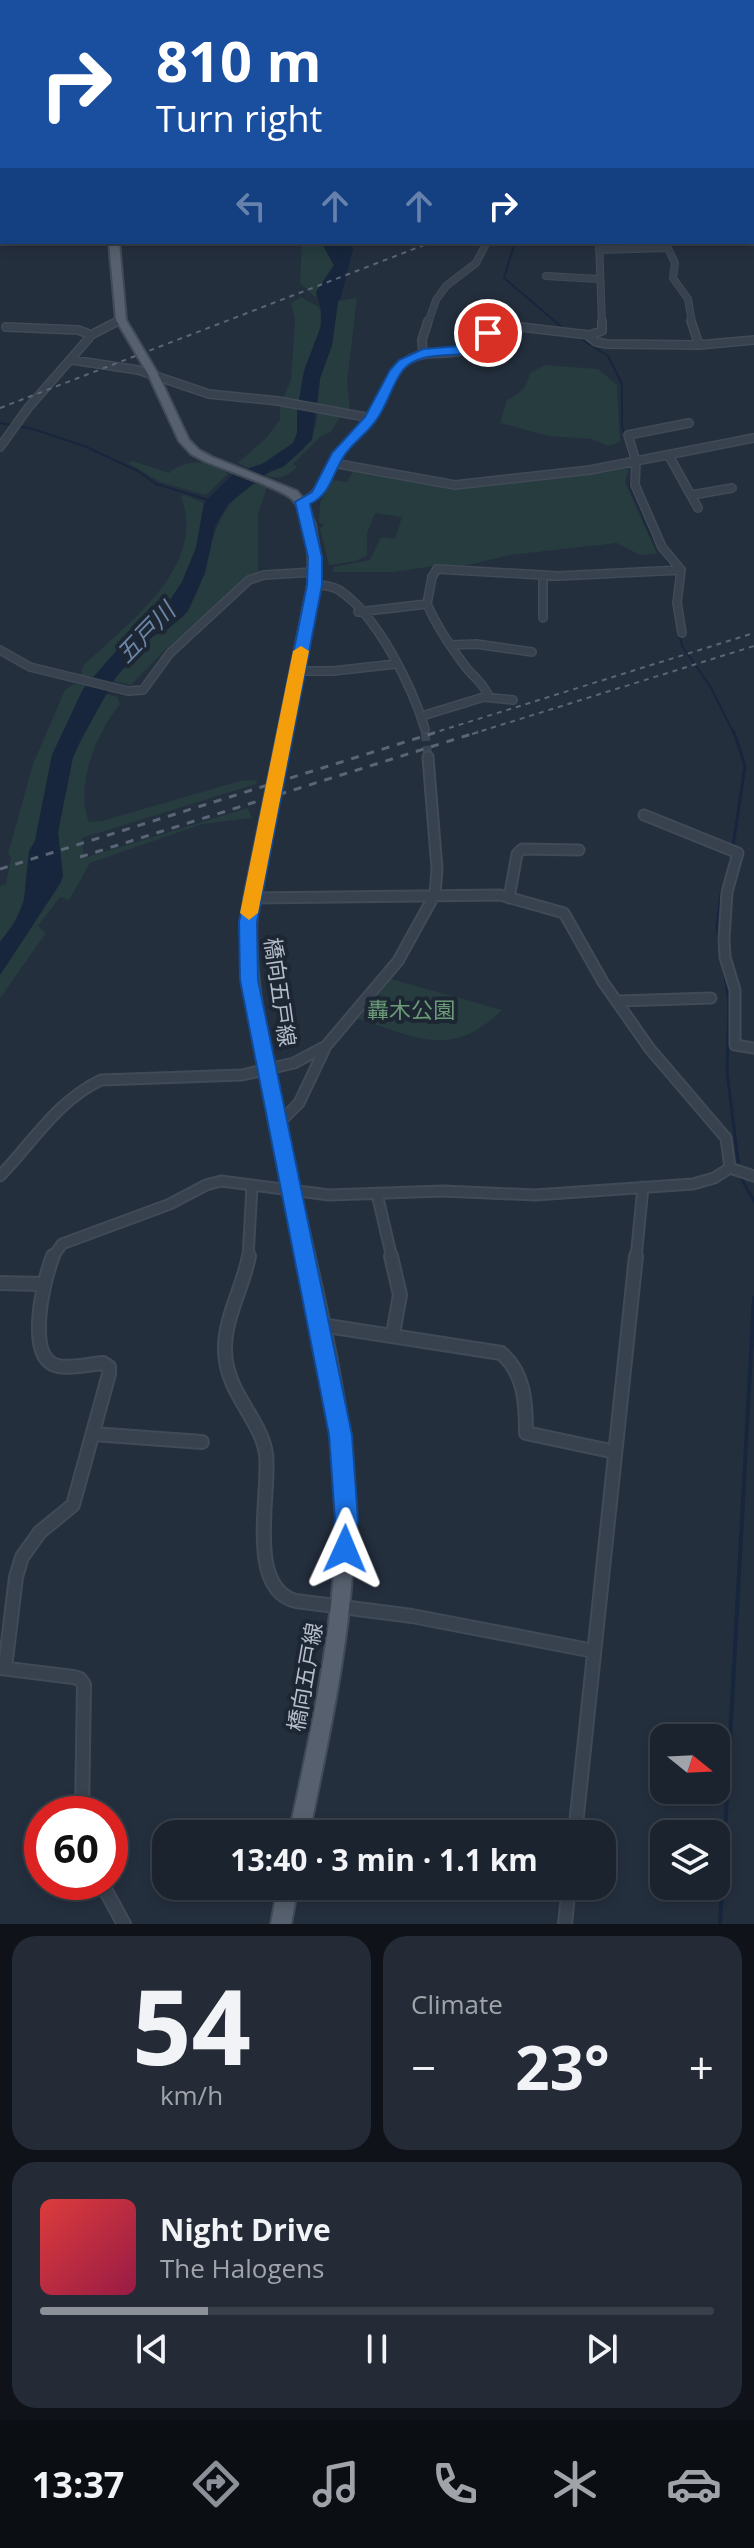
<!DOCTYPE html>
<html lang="en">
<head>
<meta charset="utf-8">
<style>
	:root { --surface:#1b232e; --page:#242b36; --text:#f1f3f6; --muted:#a0a4aa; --line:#39404a; --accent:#8c9099 }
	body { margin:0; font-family:"Open Sans","Noto Sans JP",sans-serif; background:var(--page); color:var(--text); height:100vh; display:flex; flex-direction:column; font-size:30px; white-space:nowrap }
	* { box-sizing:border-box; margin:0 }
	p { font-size:26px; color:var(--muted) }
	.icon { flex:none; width:44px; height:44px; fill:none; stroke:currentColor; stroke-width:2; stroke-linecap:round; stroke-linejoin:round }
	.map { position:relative; height:1924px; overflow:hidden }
	.drawer { display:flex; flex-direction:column; gap:12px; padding:12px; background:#0f1319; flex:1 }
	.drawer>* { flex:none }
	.banner { position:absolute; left:0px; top:0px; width:754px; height:244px; box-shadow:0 4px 12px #0003,0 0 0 2px var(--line); background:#1a4fa0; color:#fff; overflow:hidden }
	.needle { width:52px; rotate:108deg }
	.buttons { position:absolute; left:650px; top:1724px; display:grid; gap:16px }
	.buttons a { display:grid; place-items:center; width:80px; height:80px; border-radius:16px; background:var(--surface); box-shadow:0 4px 12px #0003,0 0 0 2px var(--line); font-size:40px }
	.speed { position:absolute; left:24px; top:1796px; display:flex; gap:16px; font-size:40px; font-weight:700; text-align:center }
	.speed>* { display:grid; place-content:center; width:104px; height:104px; border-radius:50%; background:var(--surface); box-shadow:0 4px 12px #0003,0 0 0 2px var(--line); line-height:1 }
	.speed .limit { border:12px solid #d22; background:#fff; color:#111 }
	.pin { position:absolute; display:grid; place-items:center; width:68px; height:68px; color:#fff; margin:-34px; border:4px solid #fff; border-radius:50%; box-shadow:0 2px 8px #0007 }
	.me { position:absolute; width:88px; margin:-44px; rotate:1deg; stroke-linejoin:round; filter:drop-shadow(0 0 6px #0008) }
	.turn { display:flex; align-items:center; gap:28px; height:168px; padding:0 24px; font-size:36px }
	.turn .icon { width:104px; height:104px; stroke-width:2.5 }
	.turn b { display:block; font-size:56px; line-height:68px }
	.lanes { display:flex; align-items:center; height:76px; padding:0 24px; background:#0003; justify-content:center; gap:40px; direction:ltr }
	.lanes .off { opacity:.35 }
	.big { font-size:60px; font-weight:700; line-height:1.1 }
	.drawer .card { flex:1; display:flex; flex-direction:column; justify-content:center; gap:12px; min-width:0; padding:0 28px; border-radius:24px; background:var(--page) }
	.drawer .dial { align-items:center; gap:0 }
	.dial b { font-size:104px; line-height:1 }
	.song { display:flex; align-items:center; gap:24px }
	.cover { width:96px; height:96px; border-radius:12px; background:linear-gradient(135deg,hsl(0 70% 55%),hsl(340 70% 35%)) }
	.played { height:8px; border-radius:4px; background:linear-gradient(90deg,var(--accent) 25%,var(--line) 25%) }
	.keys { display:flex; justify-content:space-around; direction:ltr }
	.heat { display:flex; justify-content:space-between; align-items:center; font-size:44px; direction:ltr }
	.drawer .tiles { flex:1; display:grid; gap:12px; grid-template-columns:1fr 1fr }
	.card:last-child { grid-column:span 2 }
	.trip { position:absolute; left:152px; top:1820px; width:464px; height:80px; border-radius:24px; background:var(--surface); box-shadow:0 4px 12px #0003,0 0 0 2px var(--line); font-weight:700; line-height:80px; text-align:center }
	.dock { display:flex; height:128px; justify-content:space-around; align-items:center; background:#0b0e12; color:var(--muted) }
	.dock .icon { width:56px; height:56px }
	.dock .on { color:var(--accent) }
	.dock b { font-size:36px; color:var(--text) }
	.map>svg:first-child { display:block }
	.green { fill:#263c3f }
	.water { fill:#17263c }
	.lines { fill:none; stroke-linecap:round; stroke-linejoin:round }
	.stream-far2 { stroke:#17263c; stroke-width:2 }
	.stream-far1 { stroke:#17263c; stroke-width:3 }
	.stream { stroke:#17263c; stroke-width:4 }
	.minor-tunnel-far1 { stroke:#3a4453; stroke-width:7; stroke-dasharray:7 4; stroke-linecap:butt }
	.minor-tunnel { stroke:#3a4453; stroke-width:9; stroke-dasharray:9 5; stroke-linecap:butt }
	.minor-far3-casing { stroke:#414a57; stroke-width:8 }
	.minor-far2-casing { stroke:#414a57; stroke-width:10 }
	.minor-far1-casing { stroke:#414a57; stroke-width:13 }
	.minor-casing { stroke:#414a57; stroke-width:16 }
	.primary-casing { stroke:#414a57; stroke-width:4 }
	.minor-far3 { stroke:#38414e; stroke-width:6 }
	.minor-far2 { stroke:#38414e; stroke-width:7 }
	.minor-far1 { stroke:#38414e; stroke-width:9 }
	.minor { stroke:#38414e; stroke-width:12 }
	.primary { fill:#56606e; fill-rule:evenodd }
	.rail-far1 { stroke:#5a6575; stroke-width:2; stroke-dasharray:5 5; stroke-linecap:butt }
	.rail { stroke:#5a6575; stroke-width:3; stroke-dasharray:8 8; stroke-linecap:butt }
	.route { fill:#1a73e8; stroke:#114b97; stroke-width:2 }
	.slow { fill:#f59e0b }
	.labels { text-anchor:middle; stroke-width:8; stroke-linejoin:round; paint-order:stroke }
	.street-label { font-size:22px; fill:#b4bcc9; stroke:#1d2633 }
	.park-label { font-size:22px; fill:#6b9a76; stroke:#1d2633 }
	.water-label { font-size:24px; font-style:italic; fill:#6d86a8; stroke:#1d2633 }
</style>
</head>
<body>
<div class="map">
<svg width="754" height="1924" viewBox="0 0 754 1924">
	<rect width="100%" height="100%" fill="#242f3e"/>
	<!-- green -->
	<path class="green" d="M302,242H321L334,265L315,297L300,283Z
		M301,297L319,307C327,331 308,354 302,378C298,397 303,430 292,444C283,457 263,464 249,468L238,463L266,438L280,420V405L291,380L295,319L291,303Z
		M357,298L347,382L350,410L340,417L331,432L321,436L293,464L297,467C285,478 279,480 264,475L283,467L304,449L316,426L320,379L332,345L338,301Z
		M545,365L598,369L617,385L620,442L608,446L592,439L549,436L500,423L507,400C520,394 527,387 530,373Z
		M133,461L169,473C186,458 209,460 228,474L206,495L160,482L128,463Z
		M629,467L625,482L657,554L640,555L617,543L510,555L464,566H433L394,572H333L334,567L370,560L381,537L395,539L402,517L375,513L367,533V555L356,561L329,565L320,529L324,524L319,523L320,503L330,480L347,482L354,469L449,489Z
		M252,483L267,487L258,514V572L246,578L165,650L131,685L113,681C123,667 137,650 150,639C163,628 180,624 189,609C218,558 200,524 252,483Z
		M185,495L204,503L196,548L182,582L164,609L143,629L127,639L92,678L81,675L83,666C127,623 208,568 181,496Z
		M74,684L86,686L52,755L35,841C25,858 28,878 24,897C21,914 10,929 0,942V886L6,884L11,857L8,854L33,764L65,690Z
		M105,694L117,697L120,704C97,732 74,786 89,822L102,821L240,781L257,780L256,784L82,838L84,858L248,808L252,818L202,824L90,863L69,900L60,897L38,926L46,933L0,998V975L61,882L58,832L73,757Z
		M391,979L502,1010C451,1060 417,1037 358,1019Z"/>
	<!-- water -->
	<path class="water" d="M321,242H351L353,249L341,297L338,302L332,345L320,378L312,440L283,467L270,471L228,504L215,526L205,573L187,612L167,630L153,636L116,677L80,741L73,757L58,832L63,875L61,882L0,975V942L14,924L24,901L29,851L35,841L52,755L83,689L127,639L143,629L164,609L182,582L196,548L204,503L234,473L262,464L293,443L297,433V410L305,368L321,326V309L316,292L334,265Z"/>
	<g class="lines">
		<!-- stream-far2 -->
		<path class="stream-far2" d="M514,0L517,2
			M515,242L504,278L564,329
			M578,337L608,356L622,384V426L632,467L630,485L651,535L676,575L674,599
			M0,423L33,429L84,446L138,471L156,484L212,501
			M676,618L682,646L710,686L734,734"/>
		<!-- stream-far1 -->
		<path class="stream-far1" d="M734,732L745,766L731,860L721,894L717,926L729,1001L727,1072L739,1168
			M740,1176L754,1201"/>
		<!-- stream -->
		<path class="stream" d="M720,1924L754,1298"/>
		<!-- minor-tunnel-far1 -->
		<path class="minor-tunnel-far1" d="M425,729L426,734"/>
		<!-- minor-tunnel -->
		<path class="minor-tunnel" d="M425,732L428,757"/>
		<defs>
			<path id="minor-far3" d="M0,56L2,52
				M599,242L602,323
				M665,242L675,263L673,278L688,299L692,323
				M599,250L667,248
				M546,276L599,279
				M114,323L121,320
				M428,323L436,300L446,286L476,263L487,242"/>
			<path id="minor-far2" d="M691,321L699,345
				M587,335L596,342L607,344L699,345L754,340
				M89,336L118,321
				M423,353L422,340L428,321
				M72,360L138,370L209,394L278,401L371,418
				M0,447L28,408L89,338V334L78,330L6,327
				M669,456L698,508
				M333,463L455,485L590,470L754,438
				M692,495L732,488
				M303,502C322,493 325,475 335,458C344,444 359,435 369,422C382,404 386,380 403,364C422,347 447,358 468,349C483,344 488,331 503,325L589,335L602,331V321
				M543,575V618
				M314,585C322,585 331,585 339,590C377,615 412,686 425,729
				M427,604L432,577L437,569L558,576L681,570
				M358,612L427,604C437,627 450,646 465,666C474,678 483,682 489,697
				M682,633L677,603L681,570L662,547L635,485L636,462L628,435L689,423
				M451,645L476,644L532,652
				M0,650L30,667L128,691L143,690L170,653L249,580L264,575L314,572
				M297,671H333L396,664
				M422,716L484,697L513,700"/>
			<path id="minor-far1" d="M644,815L738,853L727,892L724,938L725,957L735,990V1045L754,1048
				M251,898L500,895L564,913L603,982L650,1049L726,1138L730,1168
				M509,898L517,854L522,849L579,850
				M618,1001L711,998
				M277,1125L299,1103L326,1046
				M730,1168L754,1176
				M0,1176C33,1142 57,1101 101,1080L242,1075L294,1063L326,1046L398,961L435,894L437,869L428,757
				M377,1194L392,1258
				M52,1258L62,1244L170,1204L206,1185L221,1181L329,1195L443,1191L535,1195L693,1184L714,1178L730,1168
				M248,1258L252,1186
				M636,1258L643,1187"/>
			<path id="minor" d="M249,1256C243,1288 224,1318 225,1351C226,1393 261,1419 266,1454C271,1490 245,1589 296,1601L412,1616L594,1651
				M391,1256L400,1295L393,1334
				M0,1283L42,1284
				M321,1325L501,1353C525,1373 526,1404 526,1433L615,1452
				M93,1434L202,1442
				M0,1668L73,1677L80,1679L84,1685L82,1814
				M5,1668L16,1577L22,1557L40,1532L73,1505L109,1374V1367L103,1363C90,1364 71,1369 58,1366C24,1359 44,1278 53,1256
				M575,1834L636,1256
				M101,1882L124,1924
				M565,1924L569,1886"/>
			<path id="primary" d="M175,0H183L185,2H177Z
				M109,242H119L126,320L158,374L189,440L199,450L212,457L297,491L306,502L315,524L319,549L320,585L258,898C251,963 265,1026 278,1089C300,1204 333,1317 349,1433C367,1568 336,1702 309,1834H289C317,1702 349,1569 331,1433C317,1318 285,1204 263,1090C251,1026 237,963 244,898L308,585C308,558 312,520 292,499C282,489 221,468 204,461L191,454L179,441L148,374L116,320Z
				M278,1886H298L291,1924H271Z"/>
		</defs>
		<!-- minor-far3 casing -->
		<use href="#minor-far3" class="minor-far3-casing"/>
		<!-- minor-far2 casing -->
		<use href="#minor-far2" class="minor-far2-casing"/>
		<!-- minor-far1 casing -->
		<use href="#minor-far1" class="minor-far1-casing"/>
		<!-- minor casing -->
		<use href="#minor" class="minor-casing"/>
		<!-- primary casing -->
		<use href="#primary" class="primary-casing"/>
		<!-- minor-far3 -->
		<use href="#minor-far3" class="minor-far3"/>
		<!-- minor-far2 -->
		<use href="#minor-far2" class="minor-far2"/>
		<!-- minor-far1 -->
		<use href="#minor-far1" class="minor-far1"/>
		<!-- minor -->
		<use href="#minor" class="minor"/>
		<!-- primary -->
		<use href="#primary" class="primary"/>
		<!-- rail-far1 -->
		<path class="rail-far1" d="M0,408L432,242
			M430,734L754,633
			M472,734L754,646"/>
		<!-- rail -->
		<path class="rail" d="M80,857L478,732
			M0,869L437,732"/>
	</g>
	<!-- route -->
	<path class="route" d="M483,330L494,333C480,370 427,342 403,370C392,384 388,404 377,419C368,433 353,442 344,456C332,474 331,494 310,504L322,557V585L257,922L258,980L352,1435L358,1520L353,1557L345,1560L337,1557L333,1549L335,1520L329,1435L240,980L239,922L307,585L308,557L295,502L312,492L332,453L365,417L390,370L399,360L423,349L472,345Z"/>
	<!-- slow -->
	<path class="slow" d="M301,646L309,651L258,913L249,920L240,913L293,651Z"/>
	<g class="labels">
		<!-- street labels -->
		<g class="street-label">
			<text transform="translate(280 992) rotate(82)" y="8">橋向五戸線</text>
			<text transform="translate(305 1677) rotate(-80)" y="8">橋向五戸線</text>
		</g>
		<!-- park labels -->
		<g class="park-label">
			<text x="411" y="1018">轟木公園</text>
		</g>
		<!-- water labels -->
		<g class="water-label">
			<text transform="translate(146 633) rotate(-46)" y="8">五戸川</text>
		</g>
	</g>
</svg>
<div class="buttons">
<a><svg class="needle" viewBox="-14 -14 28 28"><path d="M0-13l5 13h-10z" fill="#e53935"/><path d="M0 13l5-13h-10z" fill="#a0a4aa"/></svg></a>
<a><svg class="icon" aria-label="layers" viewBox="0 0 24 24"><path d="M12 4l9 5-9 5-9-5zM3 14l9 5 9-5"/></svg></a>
</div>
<div class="speed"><div class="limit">60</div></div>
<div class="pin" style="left:488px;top:333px;background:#d93025"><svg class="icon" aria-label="arrive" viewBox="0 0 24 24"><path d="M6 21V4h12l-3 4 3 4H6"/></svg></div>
<svg class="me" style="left:345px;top:1549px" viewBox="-20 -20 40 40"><path d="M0-17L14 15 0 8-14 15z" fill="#1a73e8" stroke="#fff" stroke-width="4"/></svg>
<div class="trip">13:40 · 3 min · 1.1 km</div>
<div class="banner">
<div class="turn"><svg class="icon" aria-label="right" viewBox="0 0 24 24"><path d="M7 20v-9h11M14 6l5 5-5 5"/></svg><div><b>810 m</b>Turn right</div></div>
<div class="lanes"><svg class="icon off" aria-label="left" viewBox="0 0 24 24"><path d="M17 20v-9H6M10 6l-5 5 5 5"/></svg><svg class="icon off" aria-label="ahead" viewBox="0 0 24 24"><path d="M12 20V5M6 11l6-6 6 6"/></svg><svg class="icon off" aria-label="ahead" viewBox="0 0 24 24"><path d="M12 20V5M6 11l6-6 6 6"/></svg><svg class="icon" aria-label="right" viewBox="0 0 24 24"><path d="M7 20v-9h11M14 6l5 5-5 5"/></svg></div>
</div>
</div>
<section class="drawer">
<div class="tiles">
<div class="card dial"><b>54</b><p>km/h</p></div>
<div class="card"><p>Climate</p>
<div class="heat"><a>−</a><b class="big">23°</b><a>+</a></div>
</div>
<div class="card">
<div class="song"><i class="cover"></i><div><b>Night Drive</b><p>The Halogens</p></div></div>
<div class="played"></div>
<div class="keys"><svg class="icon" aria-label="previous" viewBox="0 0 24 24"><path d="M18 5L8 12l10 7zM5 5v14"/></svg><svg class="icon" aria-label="pause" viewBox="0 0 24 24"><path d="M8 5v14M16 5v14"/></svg><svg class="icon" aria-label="next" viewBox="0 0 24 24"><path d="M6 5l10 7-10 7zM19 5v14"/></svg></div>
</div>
</div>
</section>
<nav class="dock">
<b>13:37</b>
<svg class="icon on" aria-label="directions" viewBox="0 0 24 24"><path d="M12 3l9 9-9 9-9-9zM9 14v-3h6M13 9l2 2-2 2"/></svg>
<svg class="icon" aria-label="music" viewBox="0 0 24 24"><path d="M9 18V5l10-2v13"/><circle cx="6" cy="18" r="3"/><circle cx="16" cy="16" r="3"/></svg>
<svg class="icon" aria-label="phone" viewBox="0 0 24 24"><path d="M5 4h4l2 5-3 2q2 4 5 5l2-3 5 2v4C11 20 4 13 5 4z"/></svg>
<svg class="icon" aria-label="climate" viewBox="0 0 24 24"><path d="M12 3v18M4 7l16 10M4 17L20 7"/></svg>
<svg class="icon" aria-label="car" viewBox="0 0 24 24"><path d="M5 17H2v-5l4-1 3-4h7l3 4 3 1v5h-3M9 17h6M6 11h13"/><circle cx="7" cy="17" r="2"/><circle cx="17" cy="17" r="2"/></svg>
</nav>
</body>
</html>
